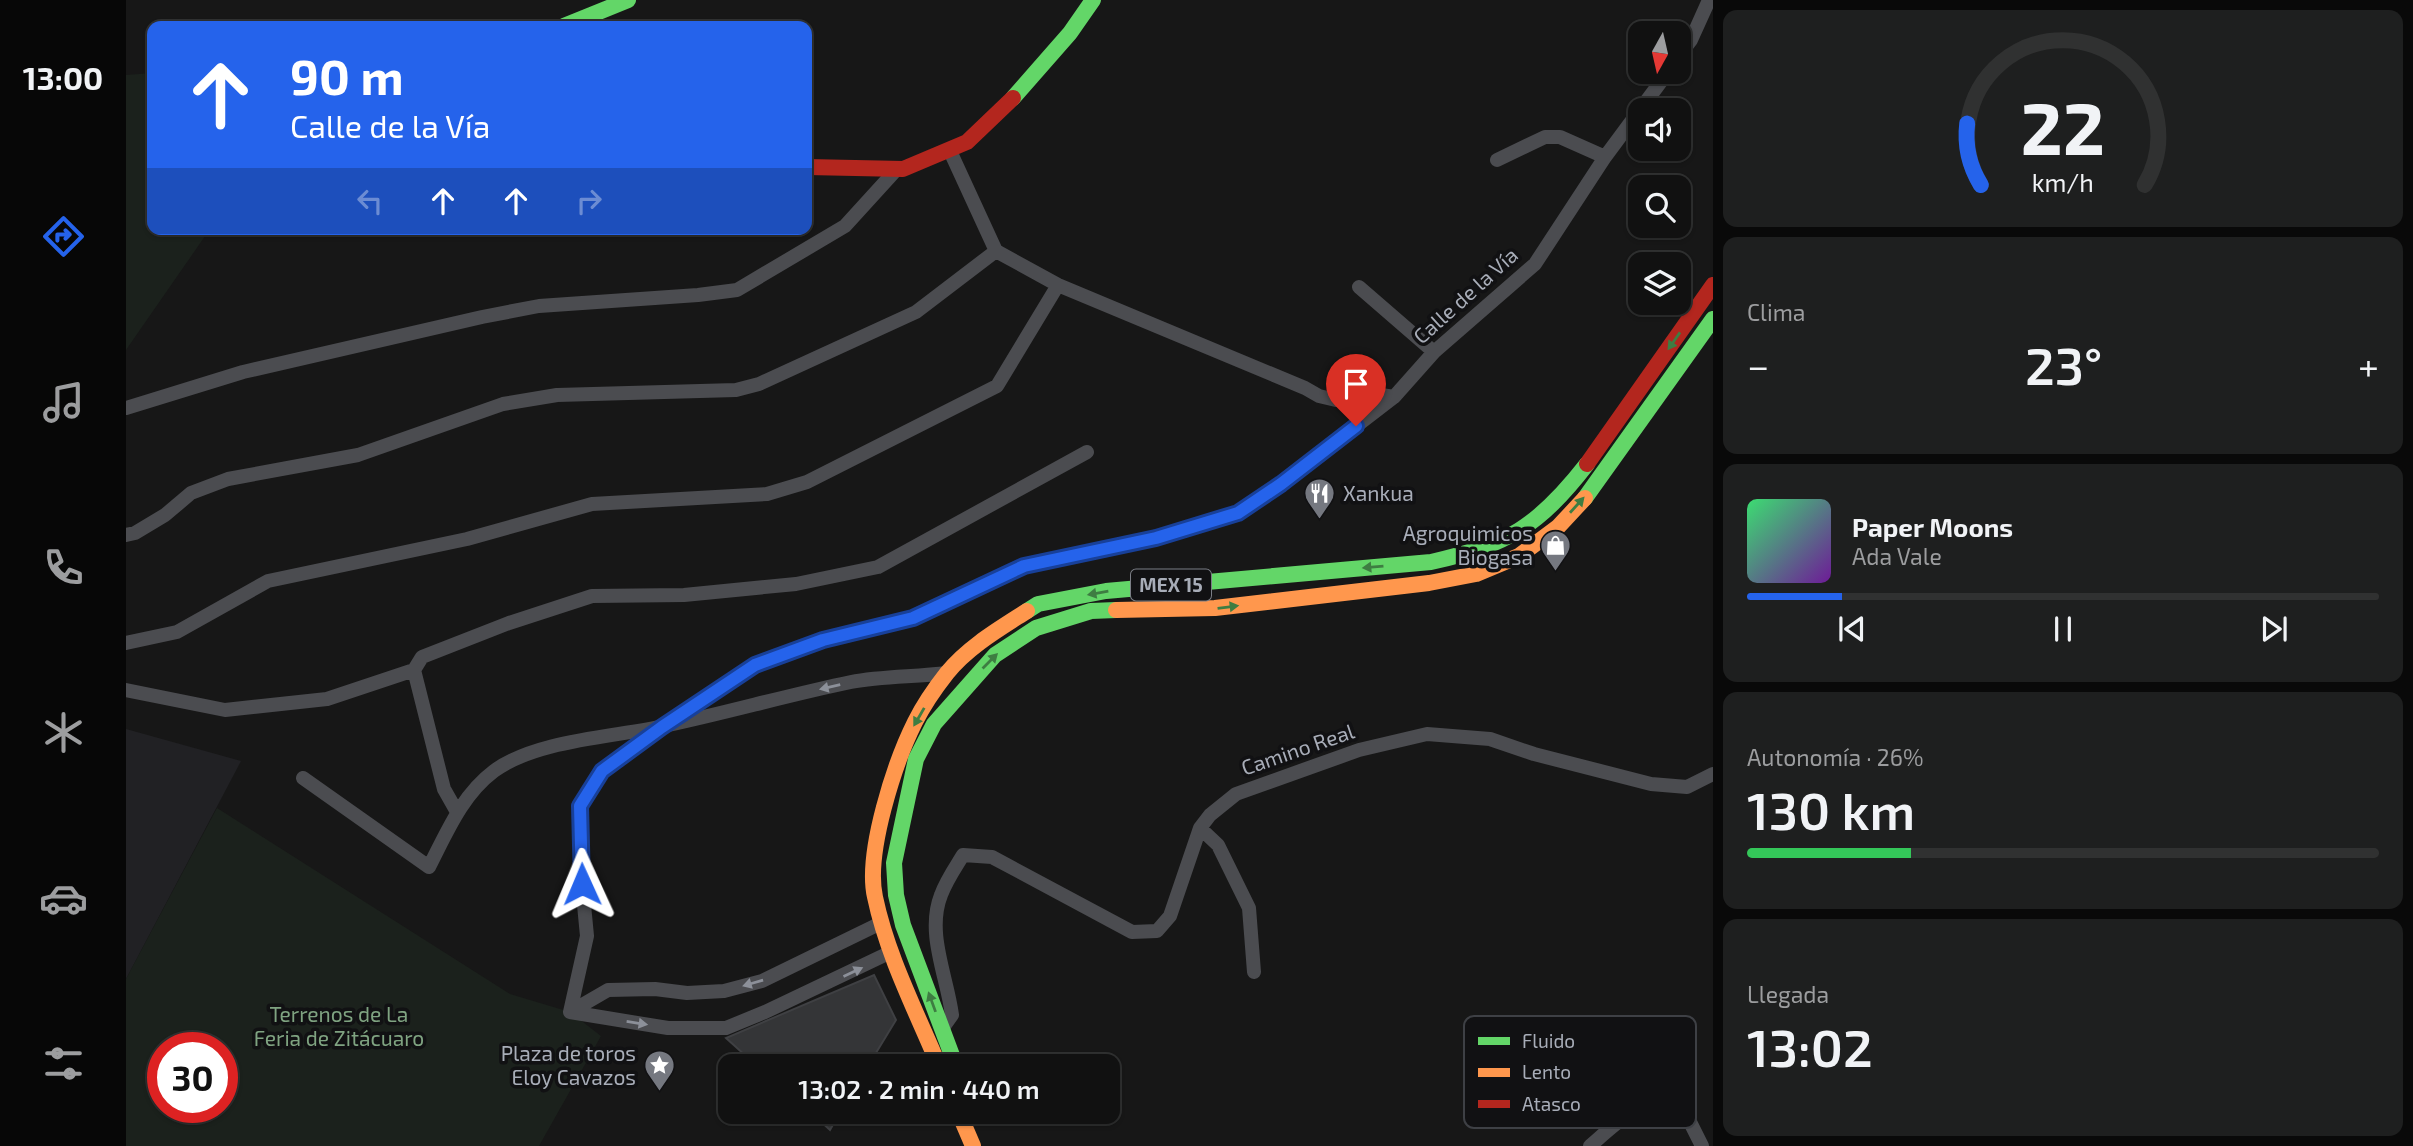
<!DOCTYPE html>
<html lang="es">
<head>
<meta charset="utf-8">
<style>
	:root { --surface:#111; --page:#1e1f1f; --text:#f1f3f6; --muted:#9c9d9f; --line:#303131; --accent:#2563eb }
	body { margin:0; font-family:"Exo 2",sans-serif; background:var(--page); color:var(--text); height:100vh; display:flex; flex-direction:column; font-size:26px; white-space:nowrap }
	* { box-sizing:border-box; margin:0 }
	p { font-size:23px; color:var(--muted) }
	.icon { flex:none; width:38px; height:38px; fill:none; stroke:currentColor; stroke-width:2; stroke-linecap:round; stroke-linejoin:round }
	.map { position:relative; flex:1; overflow:hidden }
	.sheet { display:flex; flex-direction:column; gap:10px; padding:10px; background:#090909; width:700px }
	.sheet>* { flex:none }
	.top-card { position:absolute; left:21px; top:21px; width:665px; height:214px; border-radius:14px; box-shadow:0 2px 5px #0004,0 0 0 2px var(--line); background:#2563eb; color:#fff; overflow:hidden }
	.needle { width:46px; rotate:188deg }
	.fabs { position:absolute; left:1502px; top:21px; display:grid; gap:14px }
	.fabs a { display:grid; place-items:center; width:63px; height:63px; border-radius:14px; background:var(--surface); box-shadow:0 2px 5px #0004,0 0 0 2px var(--line); font-size:35px }
	.speed { position:absolute; left:21px; top:1032px; display:flex; gap:14px; font-size:35px; font-weight:700; text-align:center }
	.speed>* { display:grid; place-content:center; width:91px; height:91px; border-radius:50%; background:var(--surface); box-shadow:0 2px 5px #0004,0 0 0 2px var(--line); line-height:1 }
	.speed .limit { border:10px solid #d22; background:#fff; color:#111 }
	.pin { position:absolute; display:grid; place-items:center; width:60px; height:60px; color:#fff; margin:-72px -30px; border-radius:50% 50% 50% 0; rotate:-45deg; box-shadow:0 0 7px #0007 }
	.pin .icon { rotate:45deg }
	.me { position:absolute; width:77px; margin:-38px; rotate:359deg; stroke-linejoin:round; filter:drop-shadow(0 0 5px #0008) }
	.turn { display:flex; align-items:center; gap:24px; height:147px; padding:0 28px; font-size:32px }
	.turn .icon { width:91px; height:91px; stroke-width:2.5 }
	.turn b { display:block; font-size:49px; line-height:60px }
	.lanes { display:flex; align-items:center; height:66px; padding:0 28px; background:#0003; justify-content:center; gap:35px; direction:ltr }
	.lanes .off { opacity:.35 }
	.big { font-size:52px; font-weight:600; line-height:1.1 }
	.sheet .card { flex:1; display:flex; flex-direction:column; justify-content:center; gap:10px; min-width:0; padding:0 24px; border-radius:14px; background:var(--page) }
	.sheet .dial { align-items:center; gap:0 }
	.dial svg { height:182px; overflow:visible; fill:none; stroke:var(--line); stroke-width:7; stroke-linecap:round; text-anchor:middle }
	.dial text { fill:var(--text); stroke:none }
	.song { display:flex; align-items:center; gap:21px }
	.cover { width:84px; height:84px; border-radius:10px; background:linear-gradient(135deg,hsl(140 70% 55%),hsl(280 70% 35%)) }
	.played { height:7px; border-radius:4px; background:linear-gradient(90deg,var(--accent) 15%,var(--line) 15%) }
	.keys { display:flex; justify-content:space-around; direction:ltr }
	.heat { display:flex; justify-content:space-between; align-items:center; font-size:38px; direction:ltr }
	.charge { height:10px; border-radius:5px; background:linear-gradient(90deg,#34c759 26%,var(--line) 0) }
	.trip { position:absolute; left:592px; top:1054px; width:402px; height:70px; border-radius:14px; background:var(--surface); box-shadow:0 2px 5px #0004,0 0 0 2px var(--line); font-weight:600; line-height:70px; text-align:center }
	main { display:flex; flex:1; min-height:0 }
	.tabs { display:flex; flex-direction:column; width:126px; justify-content:space-around; align-items:center; background:#070707; color:var(--muted) }
	.tabs .icon { width:49px; height:49px }
	.tabs .current { color:var(--accent) }
	.tabs b { font-size:32px; color:var(--text) }
	.map>svg:first-child { display:block }
	.built { fill:#212124 }
	.green { fill:#1b211c; fill-rule:evenodd }
	.building { fill:#343537; stroke:#3f4043; stroke-width:2 }
	.lines { fill:none; stroke-linecap:round; stroke-linejoin:round }
	.street { stroke:#4b4c50; stroke-width:14 }
	.fast { stroke:#63d668; stroke-width:16 }
	.slow { stroke:#ff974d; stroke-width:16 }
	.jam { stroke:#b3261e; stroke-width:16 }
	.oneway { fill:#3e7d42 }
	.oneway2 { fill:#8c9099 }
	.route-casing { stroke:#184099; stroke-width:18 }
	.route { stroke:#2563eb; stroke-width:12 }
	.labels { text-anchor:middle; stroke-width:7; stroke-linejoin:round; paint-order:stroke }
	.shield { fill:#111113; stroke:#7b7e86; stroke-width:2 }
	.shield-label { font-size:19px; font-weight:bold; fill:#a8adb8 }
	.street-label { font-size:21px; fill:#a8adb8; stroke:#111113 }
	.poi-label { font-size:21px; fill:#a8adb8; stroke:#111113; text-anchor:end }
	.park-label { font-size:21px; fill:#7fa381; stroke:#111113 }
	.key { fill:#111113; stroke:#3e4045; stroke-width:2 }
	.key-label { font-size:19px; fill:#a8adb8 }
</style>
</head>
<body>
<main>
<nav class="tabs">
<b>13:00</b>
<svg class="icon current" aria-label="directions" viewBox="0 0 24 24"><path d="M12 3l9 9-9 9-9-9zM9 14v-3h6M13 9l2 2-2 2"/></svg>
<svg class="icon" aria-label="music" viewBox="0 0 24 24"><path d="M9 18V5l10-2v13"/><circle cx="6" cy="18" r="3"/><circle cx="16" cy="16" r="3"/></svg>
<svg class="icon" aria-label="phone" viewBox="0 0 24 24"><path d="M5 4h4l2 5-3 2q2 4 5 5l2-3 5 2v4C11 20 4 13 5 4z"/></svg>
<svg class="icon" aria-label="climate" viewBox="0 0 24 24"><path d="M12 3v18M4 7l16 10M4 17L20 7"/></svg>
<svg class="icon" aria-label="car" viewBox="0 0 24 24"><path d="M5 17H2v-5l4-1 3-4h7l3 4 3 1v5h-3M9 17h6M6 11h13"/><circle cx="7" cy="17" r="2"/><circle cx="17" cy="17" r="2"/></svg>
<svg class="icon" aria-label="filters" viewBox="0 0 24 24"><path d="M4 7h16M4 17h16"/><circle cx="9" cy="7" r="2"/><circle cx="15" cy="17" r="2"/></svg>
</nav>
<div class="map">
<svg width="1587" height="1146" viewBox="0 0 1587 1146">
	<rect width="100%" height="100%" fill="#171717"/>
	<!-- built -->
	<path class="built" d="M0,729L115,761L0,979Z"/>
	<!-- green -->
	<path class="green" d="M26,73V229H84L0,350V75Z
		M91,808L384,994L444,1012L475,1036L413,1146H0V979ZM37,1048H96V1108H37Z"/>
	<!-- building -->
	<path class="building" d="M748,975L770,1020L742,1066H631L600,1038Z
		M683,1111H715L704,1130Z"/>
	<g class="lines">
		<!-- street -->
		<path class="street" d="M1552,57L1565,40L1583,0
			M824,151L870,251L932,285L1179,388L1193,396L1210,400L1236,392L1268,397
			M1371,160L1419,137H1434L1479,157
			M1233,287L1308,352
			M0,408L117,372L356,317L413,306L572,295L611,290L719,226L770,170
			M0,535L9,533L39,515L65,493L102,479L232,455L377,404L431,395L610,390L633,384L790,312L870,251
			M0,643L51,632L142,581L341,539L466,504L641,494L681,482L871,386L932,285
			M288,670L318,789L331,812
			M0,690L99,710L201,699L288,670L296,657L383,623L466,596L558,595L670,584L752,567L961,452
			M177,778L303,867C321,832 336,795 368,771C410,740 488,737 538,726C600,713 662,695 725,682C756,676 789,677 821,673
			M1074,828L1092,845L1123,908L1128,972
			M444,1012L461,936L456,884L454,806L476,771L536,727L629,665L697,640L787,618L898,566L1030,538L1112,513L1155,484L1268,397L1308,352L1409,264L1479,157L1542,72
			M444,1012L542,1028H600L639,1012L765,952
			M444,1012L482,990L529,989L561,993L598,991L636,981L755,923
			M816,1029L826,1015C821,976 800,933 815,895C820,881 829,868 837,855L866,857L1006,932L1031,931L1044,916L1074,828L1084,815L1110,794L1233,750L1301,734L1364,739L1408,754L1525,784L1561,787L1587,774
			M1464,1146C1486,1127 1521,1094 1549,1092L1576,1146"/>
		<!-- fast -->
		<path class="fast" d="M438,26L502,0
			M887,98L944,33L967,0
			M1459,498L1587,319
			M901,611L912,604L980,591L1305,562C1381,545 1412,527 1461,464
			M830,1066L777,925L770,895L768,863L790,759L808,724L869,655L910,628L965,611L990,610"/>
		<!-- slow -->
		<path class="slow" d="M990,610L1089,608L1303,583L1350,574L1393,556L1432,527L1459,498
			M813,1066C790,1011 761,955 749,897C739,853 769,762 789,722C797,706 810,687 821,673C842,647 873,629 901,611
			M832,1111L847,1146"/>
		<!-- jam -->
		<path class="jam" d="M681,167L777,169L841,142L887,98
			M1461,464L1587,285"/>
	</g>
	<!-- one-way arrows -->
	<defs><path id="oneway-solid" d="M-6-.8H1V-3.2L6.5 0L1 3.2V.8H-6Z" transform="scale(1.75)"/></defs>
	<g class="oneway">
		<use href="#oneway-solid" transform="translate(1548 341) rotate(125)"/>
		<use href="#oneway-solid" transform="translate(1451 505) rotate(-48)"/>
		<use href="#oneway-solid" transform="translate(1247 567) rotate(175)"/>
		<use href="#oneway-solid" transform="translate(972 593) rotate(170)"/>
		<use href="#oneway-solid" transform="translate(1102 607) rotate(-7)"/>
		<use href="#oneway-solid" transform="translate(864 661) rotate(-45)"/>
		<use href="#oneway-solid" transform="translate(793 717) rotate(120)"/>
		<use href="#oneway-solid" transform="translate(806 1002) rotate(-110)"/>
	</g>
	<g class="oneway2">
		<use href="#oneway-solid" transform="translate(704 687) rotate(167)"/>
		<use href="#oneway-solid" transform="translate(727 972) rotate(-25)"/>
		<use href="#oneway-solid" transform="translate(627 983) rotate(164)"/>
		<use href="#oneway-solid" transform="translate(511 1023) rotate(9)"/>
	</g>
	<g class="lines">
		<defs>
			<path id="route" d="M456,884L454,806L476,771L536,727L629,665L697,640L787,618L898,566L1030,538L1112,513L1155,484L1230,426"/>
		</defs>
		<!-- route casing -->
		<use href="#route" class="route-casing"/>
		<!-- route -->
		<use href="#route" class="route"/>
	</g>
	<!-- icons -->
	<defs>
		<symbol id="restaurant-pin" viewBox="-11 -11 22 30"><path d="M0 17L-7.5 6A9.5 9.5 0 1 1 7.5 6Z" fill="#757880" stroke="#111113"/><path d="M-5-6h1v4h1v-4h1v4h1v-4h1v5L-1.5 .5V6h-2V.5L-5-1ZM5-6V6H3V1.5H1.5Q1.5-4 5-6Z" fill="#fff"/></symbol>
		<symbol id="shop-pin" viewBox="-11 -11 22 30"><path d="M0 17L-7.5 6A9.5 9.5 0 1 1 7.5 6Z" fill="#757880" stroke="#111113"/><path d="M-5-2.5h2.3a2.7 3.5 0 0 1 5.4 0H5L5.5 6h-11ZM-1.5-2.5h3a1.5 2.3 0 0 0-3 0Z" fill="#fff"/></symbol>
		<symbol id="sight-pin" viewBox="-11 -11 22 30"><path d="M0 17L-7.5 6A9.5 9.5 0 1 1 7.5 6Z" fill="#757880" stroke="#111113"/><path d="M0-6L1.8-2.2L6-1.7L2.9 1.2L3.7 5.4L0 3.3L-3.7 5.4L-2.9 1.2L-6-1.7L-1.8-2.2Z" fill="#fff"/></symbol>
	</defs>
	<g fill-rule="evenodd">
		<use href="#restaurant-pin" x="1176" y="476" width="35" height="47"/>
		<use href="#shop-pin" x="1412" y="528" width="35" height="47"/>
		<use href="#sight-pin" x="516" y="1048" width="35" height="47"/>
	</g>
	<g class="labels">
		<!-- shield labels -->
		<rect class="shield" x="1005" y="569.5" width="80" height="31" rx="5"/>
		<g class="shield-label">
			<text x="1045" y="592">MEX 15</text>
		</g>
		<!-- street labels -->
		<g class="street-label">
			<text transform="translate(1340 296) rotate(-42)" y="7">Calle de la Vía</text>
			<text transform="translate(1172 750) rotate(-19)" y="7">Camino Real</text>
		</g>
		<!-- poi labels -->
		<g class="poi-label">
			<text x="1217" y="501" text-anchor="start">Xankua</text>
			<text x="1407" y="541">Agroquimicos<tspan x="1407" dy="24">Biogasa</tspan></text>
			<text x="510" y="1061">Plaza de toros<tspan x="510" dy="24">Eloy Cavazos</tspan></text>
		</g>
		<!-- park labels -->
		<g class="park-label">
			<text x="213" y="1022">Terrenos de La<tspan x="213" dy="24">Feria de Zitácuaro</tspan></text>
		</g>
	</g>
	<!-- legend -->
	<rect x="1338" y="1016" width="232" height="112" rx="10" class="key"/>
	<rect x="1352" y="1037" width="32" height="8" fill="#63d668"/>
	<rect x="1352" y="1068" width="32" height="9" fill="#ff974d"/>
	<rect x="1352" y="1100" width="32" height="8" fill="#b3261e"/>
	<g class="key-label">
		<text x="1396" y="1048">Fluido</text>
		<text x="1396" y="1079">Lento</text>
		<text x="1396" y="1111">Atasco</text>
	</g>
</svg>
<div class="fabs">
<a><svg class="needle" viewBox="-14 -14 28 28"><path d="M0-13l5 13h-10z" fill="#e53935"/><path d="M0 13l5-13h-10z" fill="#9c9d9f"/></svg></a>
<a><svg class="icon" aria-label="sound" viewBox="0 0 24 24"><path d="M4 9h4l5-4v14l-5-4H4zM17 9q2 3 0 6"/></svg></a>
<a><svg class="icon" aria-label="search" viewBox="0 0 24 24"><circle cx="10" cy="10" r="6"/><path d="M15 15l6 6"/></svg></a>
<a><svg class="icon" aria-label="layers" viewBox="0 0 24 24"><path d="M12 4l9 5-9 5-9-5zM3 14l9 5 9-5"/></svg></a>
</div>
<div class="speed"><div class="limit">30</div></div>
<div class="pin" style="left:1230px;top:426px;background:#d93025"><svg class="icon" aria-label="arrive" viewBox="0 0 24 24"><path d="M6 21V4h12l-3 4 3 4H6"/></svg></div>
<svg class="me" style="left:456px;top:884px" viewBox="-20 -20 40 40"><path d="M0-17L14 15 0 8-14 15z" fill="#2563eb" stroke="#fff" stroke-width="4"/></svg>
<div class="trip">13:02 · 2 min · 440 m</div>
<div class="top-card">
<div class="turn"><svg class="icon" aria-label="ahead" viewBox="0 0 24 24"><path d="M12 20V5M6 11l6-6 6 6"/></svg><div><b>90 m</b>Calle de la Vía</div></div>
<div class="lanes"><svg class="icon off" aria-label="left" viewBox="0 0 24 24"><path d="M17 20v-9H6M10 6l-5 5 5 5"/></svg><svg class="icon" aria-label="ahead" viewBox="0 0 24 24"><path d="M12 20V5M6 11l6-6 6 6"/></svg><svg class="icon" aria-label="ahead" viewBox="0 0 24 24"><path d="M12 20V5M6 11l6-6 6 6"/></svg><svg class="icon off" aria-label="right" viewBox="0 0 24 24"><path d="M7 20v-9h11M14 6l5 5-5 5"/></svg></div>
</div>
</div>
<section class="sheet">
<div class="card dial"><svg viewBox="0 0 100 80">
<path d="M14 69A42 42 0 1 1 86 69"/>
<path d="M14 69A42 42 0 0 1 8 42" stroke="#2563eb"/>
<text x="50" y="56" font-size="32" font-weight="700">22</text>
<text x="50" y="72" font-size="11">km/h</text>
</svg></div>
<div class="card"><p>Clima</p>
<div class="heat"><a>−</a><b class="big">23°</b><a>+</a></div>
</div>
<div class="card">
<div class="song"><i class="cover"></i><div><b>Paper Moons</b><p>Ada Vale</p></div></div>
<div class="played"></div>
<div class="keys"><svg class="icon" aria-label="previous" viewBox="0 0 24 24"><path d="M18 5L8 12l10 7zM5 5v14"/></svg><svg class="icon" aria-label="pause" viewBox="0 0 24 24"><path d="M8 5v14M16 5v14"/></svg><svg class="icon" aria-label="next" viewBox="0 0 24 24"><path d="M6 5l10 7-10 7zM19 5v14"/></svg></div>
</div>
<div class="card"><p>Autonomía · 26%</p><b class="big">130 km</b><div class="charge"></div></div>
<div class="card"><p>Llegada</p><b class="big">13:02</b></div>
</section>
</main>
</body>
</html>
